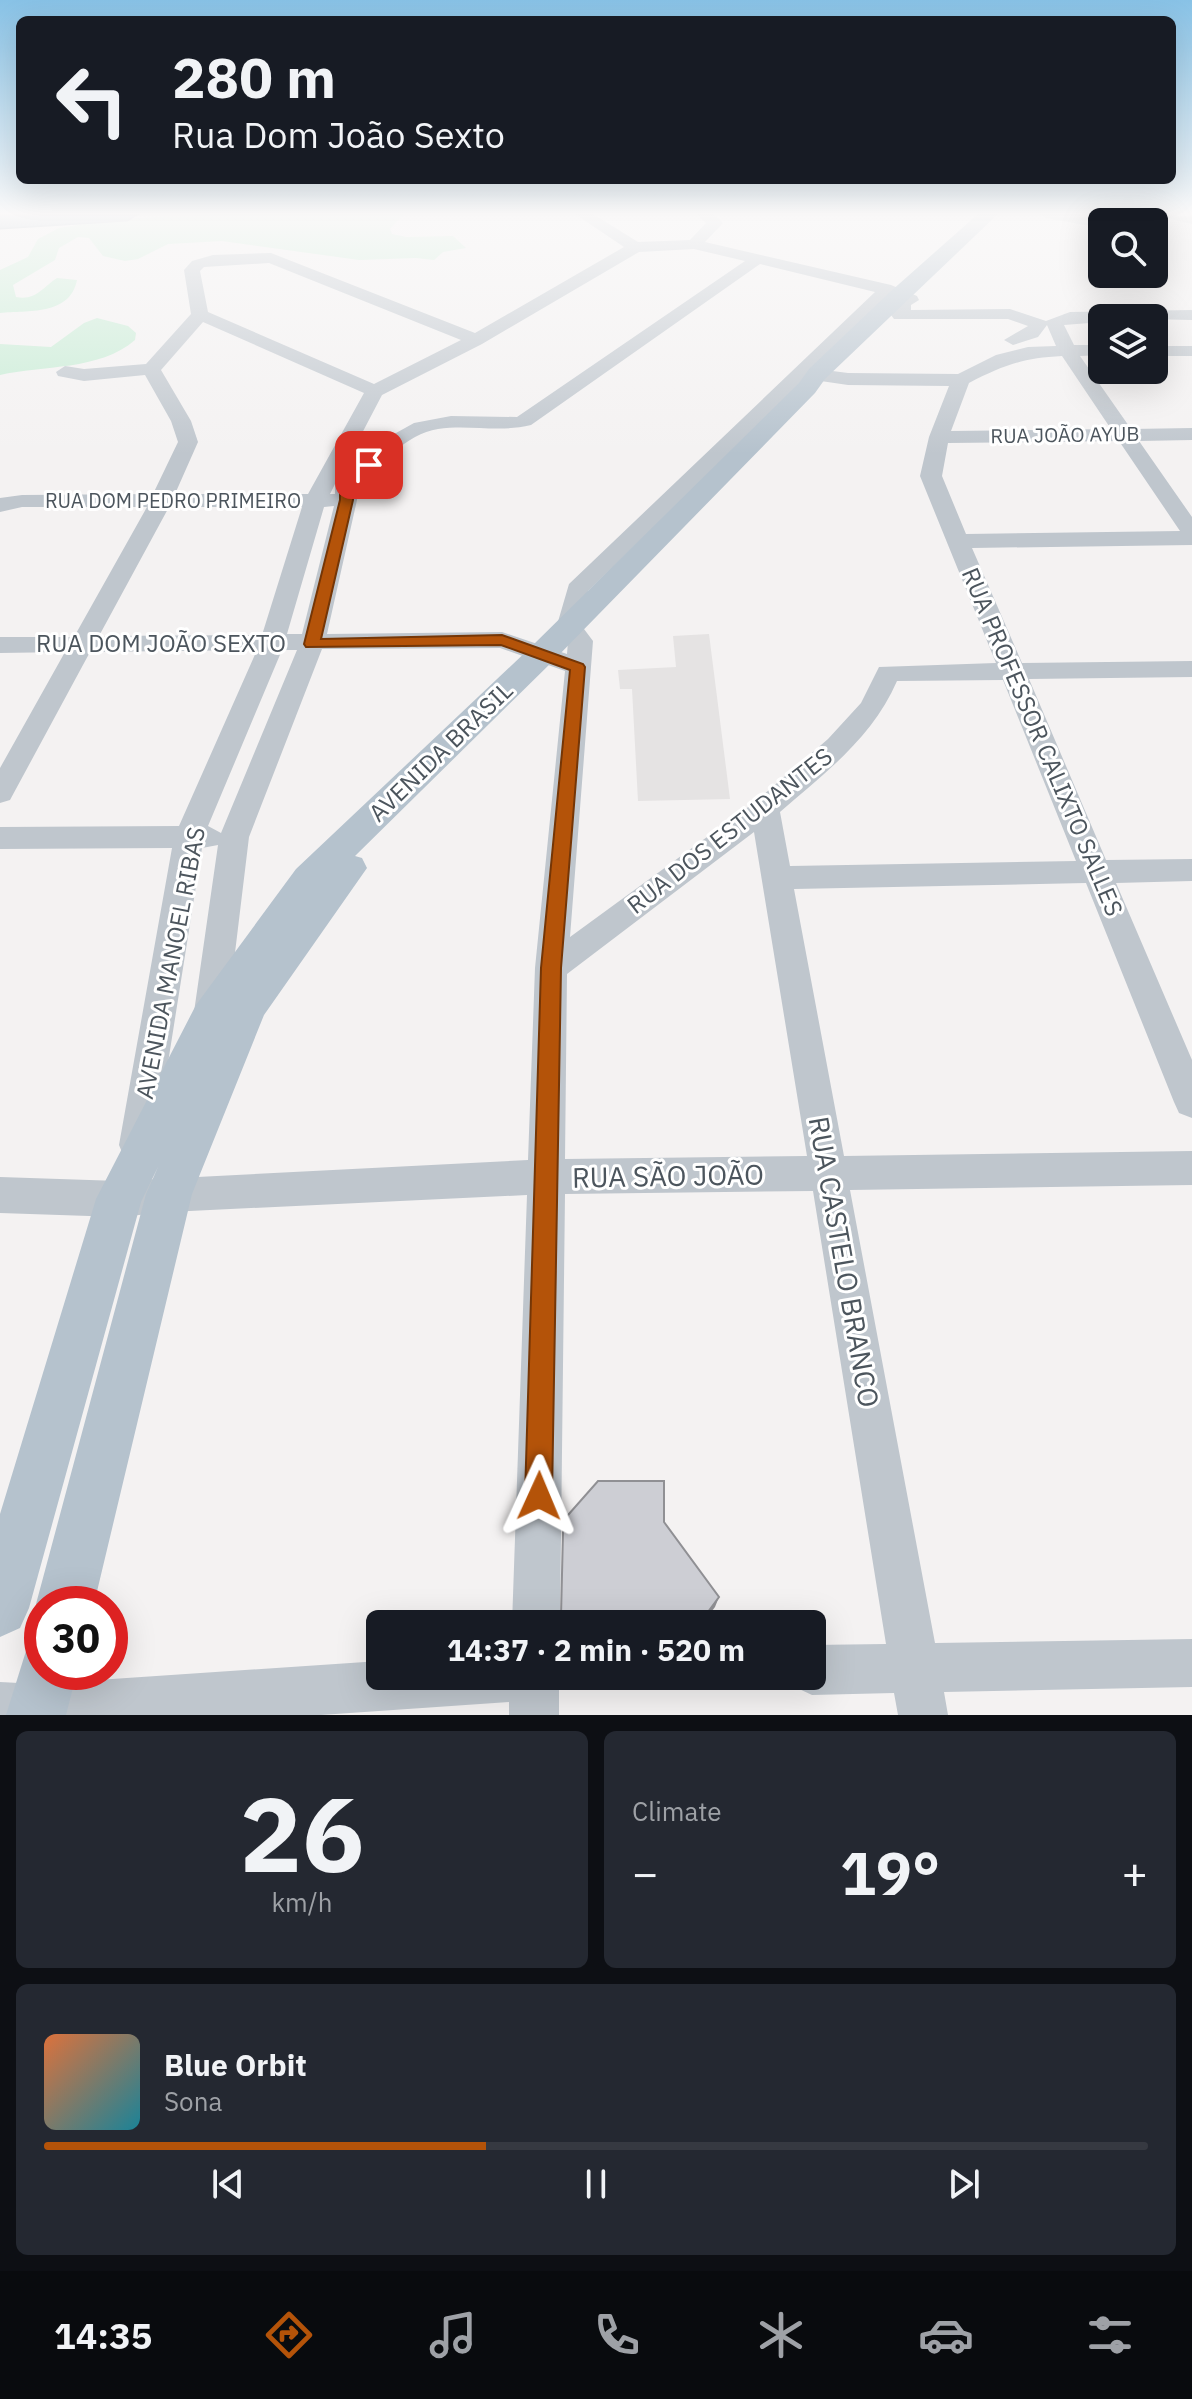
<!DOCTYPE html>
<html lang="en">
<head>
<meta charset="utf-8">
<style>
	:root { --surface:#171b24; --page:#242831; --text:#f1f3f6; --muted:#9ea1a6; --line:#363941; --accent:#b45309 }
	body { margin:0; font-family:"IBM Plex Sans",sans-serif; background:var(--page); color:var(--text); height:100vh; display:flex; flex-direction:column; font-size:30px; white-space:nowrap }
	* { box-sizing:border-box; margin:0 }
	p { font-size:26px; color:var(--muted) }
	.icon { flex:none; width:44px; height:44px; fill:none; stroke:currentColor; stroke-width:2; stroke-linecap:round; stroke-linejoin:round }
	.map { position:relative; height:1715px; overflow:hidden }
	.drawer { display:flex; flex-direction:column; gap:16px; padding:16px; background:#0d0f14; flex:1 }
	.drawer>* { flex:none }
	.hud { position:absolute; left:16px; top:16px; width:1160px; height:168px; border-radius:12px; box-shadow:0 8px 32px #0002; background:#171b24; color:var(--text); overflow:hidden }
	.controls { position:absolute; left:1088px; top:208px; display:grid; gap:16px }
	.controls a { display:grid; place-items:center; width:80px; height:80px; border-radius:12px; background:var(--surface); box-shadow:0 8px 32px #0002; font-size:40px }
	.speed { position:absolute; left:24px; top:1586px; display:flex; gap:16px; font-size:40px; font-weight:700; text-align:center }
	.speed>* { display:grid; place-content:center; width:104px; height:104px; border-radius:50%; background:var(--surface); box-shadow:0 8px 32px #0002; line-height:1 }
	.speed .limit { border:12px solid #d22; background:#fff; color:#111 }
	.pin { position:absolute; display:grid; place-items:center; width:68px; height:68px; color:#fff; margin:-34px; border-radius:16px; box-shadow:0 4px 12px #0006 }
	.me { position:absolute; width:88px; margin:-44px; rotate:1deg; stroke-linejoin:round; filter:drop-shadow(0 0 6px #0008) }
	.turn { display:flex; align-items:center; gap:28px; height:168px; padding:0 24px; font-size:36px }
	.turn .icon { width:104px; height:104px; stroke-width:2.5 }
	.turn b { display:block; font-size:56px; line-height:68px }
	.big { font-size:60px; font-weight:700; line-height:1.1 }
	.drawer .widget { flex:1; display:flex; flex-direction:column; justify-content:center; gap:12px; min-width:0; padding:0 28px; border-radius:12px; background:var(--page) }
	.drawer .dial { align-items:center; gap:0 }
	.dial b { font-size:104px; line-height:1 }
	.song { display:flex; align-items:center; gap:24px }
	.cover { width:96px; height:96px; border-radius:12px; background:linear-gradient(135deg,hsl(20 70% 55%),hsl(190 70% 35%)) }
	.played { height:8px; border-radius:4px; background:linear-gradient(90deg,var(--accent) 40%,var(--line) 40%) }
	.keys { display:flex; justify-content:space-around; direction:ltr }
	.heat { display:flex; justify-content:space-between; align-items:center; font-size:44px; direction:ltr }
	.drawer .tiles { flex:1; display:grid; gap:16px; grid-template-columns:1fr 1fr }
	.widget:last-child { grid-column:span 2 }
	.trip { position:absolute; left:366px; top:1610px; width:460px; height:80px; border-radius:12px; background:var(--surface); box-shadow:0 8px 32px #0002; font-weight:700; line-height:80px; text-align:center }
	.menu { display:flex; height:128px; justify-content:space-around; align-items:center; background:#090b0e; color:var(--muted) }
	.menu .icon { width:56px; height:56px }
	.menu .active { color:var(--accent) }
	.menu b { font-size:36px; color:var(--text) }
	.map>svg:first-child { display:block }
	.education { fill:#e5e3e3 }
	.green { fill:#c6ecd4 }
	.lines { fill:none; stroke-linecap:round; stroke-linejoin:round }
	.highway-casing { stroke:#7b91a6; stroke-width:3 }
	.minor { fill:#bfc6cd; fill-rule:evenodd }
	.major { fill:#b5c2cd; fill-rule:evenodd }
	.highway { fill:#8fa6bb; fill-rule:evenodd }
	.shaded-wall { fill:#909094 }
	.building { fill:#cdced4; stroke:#909094; stroke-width:2 }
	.route { fill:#b45309; stroke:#753606; stroke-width:2 }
	.labels { text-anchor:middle; stroke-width:6; stroke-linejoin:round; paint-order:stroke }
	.far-street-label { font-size:20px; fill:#4c555d; stroke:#fff }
	.street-label { font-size:24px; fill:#4c555d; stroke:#fff }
	.near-street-label { font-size:28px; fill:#4c555d; stroke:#fff }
</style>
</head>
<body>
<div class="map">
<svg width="1192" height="1715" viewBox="0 0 1192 1715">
	<rect width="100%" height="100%" fill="#f4f2f2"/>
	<!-- education -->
	<path class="education" d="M709,634L730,799L638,801L632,689H620L618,670L676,667L673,636Z"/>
	<!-- green -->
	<path class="green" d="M220,214H404L390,229L392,234L407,237L453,236L466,248L443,252L434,260L416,258L359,260L222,241L168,244L138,259L125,261L103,256L89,238L78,237L59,248L55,260L13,285L16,297C36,301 43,287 57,278L77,280C70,316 27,310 0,313V270L28,257L38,239L59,228L117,219Z
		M97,318L128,326L136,333L135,340C99,371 43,365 0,375V344L51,347L84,323Z"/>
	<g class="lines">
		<defs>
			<path id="highway" d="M137,214L127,220L0,228V216Z"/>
		</defs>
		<!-- highway casing -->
		<use href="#highway" class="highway-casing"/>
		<!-- minor -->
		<path class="minor" d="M575,214H593L638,242L690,240L706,223L696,214H713L723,223L705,242L891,285L917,296L919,300L911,305V310L1010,309L1046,321L1070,312L1192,310V320L1102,318V322L1064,325L1074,345H1102V355L1080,356L1131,429L1192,428V440L1139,441L1192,517V545L972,548L1022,663L1192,661V677L1029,679L1106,860L1192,859V881L1116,883L1192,1060V1118L1179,1113L1174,1102L1086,883L794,889L844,1156L1192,1151V1185L850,1190L935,1643L1192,1639V1687L944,1692L948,1715H898L894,1693L812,1695L795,1687L790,1676H812V1645L886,1644L813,1191L565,1194L560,1624H512L527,1195L169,1212L119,1217L0,1213V1177L119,1181L528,1160L535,968L565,671L500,648L322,649L249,837L227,1019L222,1029L210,1033L198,1029L193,1019L218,845L202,848L155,1145L150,1157L137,1162L124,1157L119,1145L172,848L0,849V827L179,826L257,650L90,652L10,800L0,803V768L65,652L0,653V637H74L147,507H22L0,512V498L22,495L153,494L178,442L171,421L145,375L84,381L58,376L56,372L65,366L84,369L146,364L191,314L184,270L192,261L213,255L271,253L475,333L624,247ZM694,249L745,261L517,417L451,416L414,423L387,438L337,481L382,395L482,344L639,252ZM269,263L461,340L374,384L208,312L200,271L204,267ZM760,264L875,292L569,584L557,625L568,641L567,654L502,632L327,634L357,500V485C380,465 406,434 438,429C469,424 499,433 531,425ZM889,297L902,302L898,303L891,315L894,319H1008L1028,326L1004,340L1013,345L1038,337L1047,325L1056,346L1028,347L996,355L958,374L848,373L817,369ZM203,322L364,393L308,494H175L198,442L191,421L161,370ZM1062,356L1111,429L951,431L969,383C1004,365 1023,358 1062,356ZM807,379L848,385L949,386L929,437L920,476L996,663L879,667L861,703L828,739L755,802L570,937L593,641L581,625L588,591ZM1119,441L1180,531L966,534L942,476L948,443ZM335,484V494H330ZM334,506L302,634H287L324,507ZM169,507H302L262,635L99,636ZM282,650H297L221,833L208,826ZM1003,680L1076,861L790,866L780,812C825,773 873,737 897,681ZM754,832L807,1156L565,1159L567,974Z
			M1039,214H1076L1109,222H1102V228L1046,218Z
			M1150,214L1192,216V224Z
			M1154,346H1192V356H1154Z
			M380,1661V1676H559V1715H509V1702L321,1715H0V1682L38,1684Z"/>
		<!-- major -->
		<path class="major" d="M978,214H998L825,379L815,393L554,660L355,856L362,858L367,868L264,1015L192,1194L94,1604H42V1617L36,1604L146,1194L158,1167L141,1202L29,1608L20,1628L0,1637V1514L96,1199L196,1005L296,869L532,646L799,383L809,369L890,292Z
			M42,1645V1672H77L66,1715H6L26,1651Z"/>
		<!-- highway -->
		<use href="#highway" class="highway"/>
	</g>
	<!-- shaded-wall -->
	<path class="shaded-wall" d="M719,1597L715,1607L702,1624H699Z"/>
	<!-- building -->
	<path class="building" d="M598,1481H664V1522L719,1597L699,1624H565L561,1616L563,1532L568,1515Z"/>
	<!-- sky -->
	<linearGradient id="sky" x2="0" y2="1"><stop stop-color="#88c2e6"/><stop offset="0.47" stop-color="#faf9f9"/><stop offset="1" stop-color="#faf9f9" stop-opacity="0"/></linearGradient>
	<rect width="1192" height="454" fill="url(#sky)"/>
	<!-- route -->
	<path class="route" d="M364,462L375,465L353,484V500L321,639L502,635L583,664L585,667L561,968L552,1496L548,1506L539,1510L529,1506L525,1496L541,968L570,670L501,645L306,647L304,644L340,500V483Z"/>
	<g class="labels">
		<!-- far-street labels -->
		<g class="far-street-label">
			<text transform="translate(1065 435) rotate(-1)" y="7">RUA JOÃO AYUB</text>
			<text x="173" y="508">RUA DOM PEDRO PRIMEIRO</text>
		</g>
		<!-- street labels -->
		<g class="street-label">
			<text x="161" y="652">RUA DOM JOÃO SEXTO</text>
			<text transform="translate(1042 742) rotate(67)" y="8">RUA PROFESSOR CALIXTO SALLES</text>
			<text transform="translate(441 752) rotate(-44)" y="8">AVENIDA BRASIL</text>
			<text transform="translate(730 831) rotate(-38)" y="8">RUA DOS ESTUDANTES</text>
			<text transform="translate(171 963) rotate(-79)" y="8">AVENIDA MANOEL RIBAS</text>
		</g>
		<!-- near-street labels -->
		<g class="near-street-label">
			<text transform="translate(668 1176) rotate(-1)" y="10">RUA SÃO JOÃO</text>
			<text transform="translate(844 1262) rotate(80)" y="10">RUA CASTELO BRANCO</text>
		</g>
	</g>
</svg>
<div class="controls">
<a><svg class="icon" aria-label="search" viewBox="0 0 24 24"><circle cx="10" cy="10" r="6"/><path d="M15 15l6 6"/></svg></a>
<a><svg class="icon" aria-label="layers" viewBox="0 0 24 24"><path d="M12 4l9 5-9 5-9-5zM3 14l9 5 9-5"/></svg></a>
</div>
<div class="speed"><div class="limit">30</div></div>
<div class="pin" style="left:369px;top:465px;background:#d93025"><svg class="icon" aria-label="arrive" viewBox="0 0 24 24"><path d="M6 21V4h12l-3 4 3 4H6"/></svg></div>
<svg class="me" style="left:539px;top:1496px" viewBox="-20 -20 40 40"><path d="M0-17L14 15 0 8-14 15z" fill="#b45309" stroke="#fff" stroke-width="4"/></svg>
<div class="trip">14:37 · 2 min · 520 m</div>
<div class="hud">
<div class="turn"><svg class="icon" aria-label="left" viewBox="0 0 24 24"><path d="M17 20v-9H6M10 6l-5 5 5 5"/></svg><div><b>280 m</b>Rua Dom João Sexto</div></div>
</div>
</div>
<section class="drawer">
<div class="tiles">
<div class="widget dial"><b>26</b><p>km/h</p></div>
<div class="widget"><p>Climate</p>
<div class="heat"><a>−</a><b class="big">19°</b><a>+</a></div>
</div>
<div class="widget">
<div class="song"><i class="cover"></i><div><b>Blue Orbit</b><p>Sona</p></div></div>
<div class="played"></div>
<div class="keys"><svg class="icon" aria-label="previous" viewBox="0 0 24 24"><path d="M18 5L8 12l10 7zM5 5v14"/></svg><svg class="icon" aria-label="pause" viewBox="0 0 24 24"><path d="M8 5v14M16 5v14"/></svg><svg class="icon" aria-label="next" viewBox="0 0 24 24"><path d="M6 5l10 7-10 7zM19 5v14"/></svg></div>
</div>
</div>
</section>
<nav class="menu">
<b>14:35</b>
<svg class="icon active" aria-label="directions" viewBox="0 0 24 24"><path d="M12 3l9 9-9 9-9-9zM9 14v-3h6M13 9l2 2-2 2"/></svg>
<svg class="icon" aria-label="music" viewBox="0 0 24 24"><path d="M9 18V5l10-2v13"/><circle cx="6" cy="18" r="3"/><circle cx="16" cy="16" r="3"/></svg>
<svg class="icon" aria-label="phone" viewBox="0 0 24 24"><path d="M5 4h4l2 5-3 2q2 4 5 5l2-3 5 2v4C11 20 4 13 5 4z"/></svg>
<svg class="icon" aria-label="climate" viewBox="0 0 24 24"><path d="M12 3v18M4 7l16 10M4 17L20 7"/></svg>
<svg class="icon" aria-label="car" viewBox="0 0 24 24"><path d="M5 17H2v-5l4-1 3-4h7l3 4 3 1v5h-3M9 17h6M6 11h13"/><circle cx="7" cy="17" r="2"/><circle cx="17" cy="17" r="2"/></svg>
<svg class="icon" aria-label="filters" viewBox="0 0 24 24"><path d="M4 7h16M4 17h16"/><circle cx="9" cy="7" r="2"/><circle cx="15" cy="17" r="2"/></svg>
</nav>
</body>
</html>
